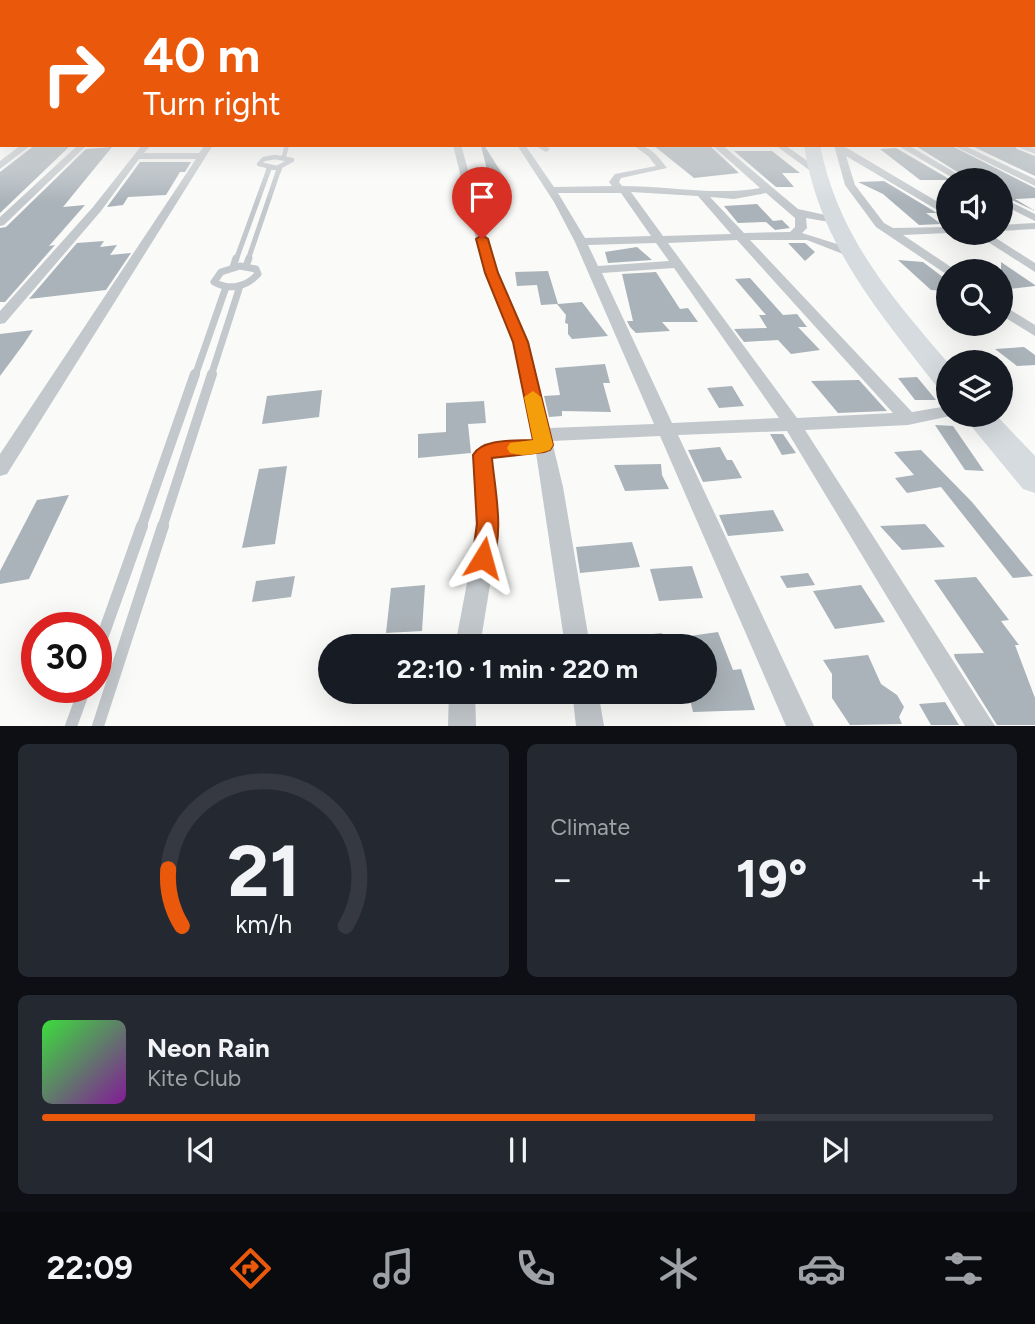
<!DOCTYPE html>
<html lang="en">
<head>
<meta charset="utf-8">
<style>
	:root { --surface:#171b24; --page:#242831; --text:#f1f3f6; --muted:#9ea1a6; --line:#363941; --accent:#ea580c }
	body { margin:0; font-family:Figtree,sans-serif; background:var(--page); color:var(--text); height:100vh; display:flex; flex-direction:column; font-size:26px; white-space:nowrap }
	* { box-sizing:border-box; margin:0 }
	p { font-size:23px; color:var(--muted) }
	.icon { flex:none; width:38px; height:38px; fill:none; stroke:currentColor; stroke-width:2; stroke-linecap:round; stroke-linejoin:round }
	.map { position:relative; height:726px; overflow:hidden }
	.side { display:flex; flex-direction:column; gap:18px; padding:18px; background:#0d0f14; flex:1 }
	.side>* { flex:none }
	.hud { position:absolute; left:0px; top:0px; width:1036px; height:147px; box-shadow:0 7px 28px #0002; background:#ea580c; color:#fff; overflow:hidden }
	.tools { position:absolute; left:936px; top:168px; display:grid; gap:14px }
	.tools a { display:grid; place-items:center; width:77px; height:77px; border-radius:50%; background:var(--surface); box-shadow:0 7px 28px #0002; font-size:35px }
	.speed { position:absolute; left:21px; top:612px; display:flex; gap:14px; font-size:35px; font-weight:700; text-align:center }
	.speed>* { display:grid; place-content:center; width:91px; height:91px; border-radius:50%; background:var(--surface); box-shadow:0 7px 28px #0002; line-height:1 }
	.speed .limit { border:10px solid #d22; background:#fff; color:#111 }
	.pin { position:absolute; display:grid; place-items:center; width:60px; height:60px; color:#fff; margin:-72px -30px; border-radius:50% 50% 50% 0; rotate:-45deg; box-shadow:0 0 7px #0007 }
	.pin .icon { rotate:45deg }
	.me { position:absolute; width:77px; margin:-38px; rotate:8deg; stroke-linejoin:round; filter:drop-shadow(0 0 5px #0008) }
	.turn { display:flex; align-items:center; gap:24px; height:147px; padding:0 28px; font-size:32px }
	.turn .icon { width:91px; height:91px; stroke-width:2.5 }
	.turn b { display:block; font-size:49px; line-height:60px }
	.big { font-size:52px; font-weight:700; line-height:1.1 }
	.side .tile { flex:1; display:flex; flex-direction:column; justify-content:center; gap:10px; min-width:0; padding:0 24px; border-radius:10px; background:var(--page) }
	.side .dial { align-items:center; gap:0 }
	.dial svg { height:182px; overflow:visible; fill:none; stroke:var(--line); stroke-width:7; stroke-linecap:round; text-anchor:middle }
	.dial text { fill:var(--text); stroke:none }
	.song { display:flex; align-items:center; gap:21px }
	.cover { width:84px; height:84px; border-radius:10px; background:linear-gradient(135deg,hsl(120 70% 55%),hsl(290 70% 35%)) }
	.played { height:7px; border-radius:4px; background:linear-gradient(90deg,var(--accent) 75%,var(--line) 75%) }
	.keys { display:flex; justify-content:space-around; direction:ltr }
	.heat { display:flex; justify-content:space-between; align-items:center; font-size:38px; direction:ltr }
	.side .tiles { flex:1; display:grid; gap:18px; grid-template-columns:1fr 1fr }
	.tile:last-child { grid-column:span 2 }
	.trip { position:absolute; left:318px; top:634px; width:399px; height:70px; border-radius:35px; background:var(--surface); box-shadow:0 7px 28px #0002; font-weight:700; line-height:70px; text-align:center }
	.tabs { display:flex; height:112px; justify-content:space-around; align-items:center; background:#090b0e; color:var(--muted) }
	.tabs .icon { width:49px; height:49px }
	.tabs .active { color:var(--accent) }
	.tabs b { font-size:32px; color:var(--text) }
	.map>svg:first-child { display:block }
	.building { fill:#aab3b9 }
	.lines { fill:none; stroke-linecap:round; stroke-linejoin:round }
	.lane-far4 { stroke:#c3c8cc; stroke-width:4.5 }
	.lane-far3 { stroke:#c3c8cc; stroke-width:5 }
	.lane-far2 { stroke:#c3c8cc; stroke-width:7 }
	.lane-far1 { stroke:#c3c8cc; stroke-width:10 }
	.lane { stroke:#c3c8cc; stroke-width:12 }
	.street { fill:#c3c8cc; fill-rule:evenodd }
	.highway { fill:#d6dbdf; fill-rule:evenodd }
	.route { fill:#ea580c; stroke:#983908; stroke-width:2 }
	.slow { fill:#f59e0b }
</style>
</head>
<body>
<div class="map">
<svg width="1035" height="726" viewBox="0 0 1035 726">
	<rect width="100%" height="100%" fill="#fafaf8"/>
	<!-- building -->
	<path class="building" d="M35,145H71L0,213V172Z
		M483,145H484L506,180L490,181L481,146Z
		M653,145H709L739,173L694,178Z
		M950,145L1035,188V198L1015,199L1035,211L1001,195V180H970L916,146Z
		M970,145H1015L1017,149L1035,156V176Z
		M112,147L63,207L85,205L49,246L55,245L5,302H0V228L6,227L86,149Z
		M896,148L951,180H920L880,149Z
		M734,151H772L800,173H782L794,187H776Z
		M140,162H191L185,172H180L166,195L128,197L123,205L107,207Z
		M884,181L937,213H926L941,224L919,225L883,194L858,182Z
		M757,204L773,221L782,220L790,228L775,230L766,222L738,223L724,206Z
		M104,241L100,247L117,245L110,255L131,253L106,290L29,299L77,243Z
		M788,243H805L815,252L805,261Z
		M637,247L652,260L608,263L605,252Z
		M898,260L923,262L948,281V291L931,290Z
		M1001,262L1035,285V286L1001,290Z
		M548,271L558,304L582,302L608,336L572,339L568,334V324L565,323L566,315L557,304L541,305L537,285L517,286L515,272Z
		M656,272L680,309L688,308L698,322H662L670,331L636,333L630,327L627,321H633L622,274Z
		M750,278L783,315L797,314L807,327H798L820,350L791,354L778,340L744,342L734,329L767,328L759,315H766L735,279Z
		M33,330L23,345L0,376V334Z
		M1024,347L1035,355V365L1017,366L995,349Z
		M605,364L610,383H603L611,412L562,411V416L549,417L544,396L560,395L555,368Z
		M917,377L936,400H915L898,378Z
		M859,380L887,411L838,413L811,381Z
		M732,386L744,406L719,408L707,388Z
		M322,390L319,417L262,424L267,396Z
		M484,401L486,423L468,424L471,453L418,458V434L446,432V403Z
		M935,425L953,426L984,471L965,470Z
		M770,434H783L796,453L782,455Z
		M720,447L727,460H732L742,478L703,482L688,450Z
		M921,450L972,502L1033,576L1013,578L941,487L907,493L895,478L914,475L894,452Z
		M661,464L662,475L669,489L625,491L614,465Z
		M287,466L275,544L242,548L259,469Z
		M69,495L29,579L0,584V571L37,500Z
		M773,510L784,531L728,536L719,515Z
		M925,524L945,547L902,550L880,526Z
		M632,542L640,567L580,573L576,547Z
		M692,566L703,598L659,601L650,569Z
		M808,573L815,585L787,588L780,576Z
		M295,576L291,597L252,602L256,581Z
		M976,577L1009,620L1001,621L1019,645H1015L1035,698V725H997L955,658L954,654L984,653L934,580Z
		M425,585L422,631L386,633L391,588Z
		M861,585L885,622L835,629L813,591Z
		M718,632L733,670L741,669L755,710L693,712L688,691H705V646H677L676,638Z
		M662,633L665,646H625V637Z
		M868,655L881,684L897,695L904,707L899,717L902,724L850,725L832,698V674L823,660Z
		M945,702L959,725H931L919,704Z"/>
	<g class="lines">
		<!-- lane-far4 -->
		<path class="lane-far4" d="M284,156L287,145
			M275,157L292,160L277,168L259,164L264,159Z
			M268,171L269,168
			M279,171L280,167"/>
		<!-- lane-far3 -->
		<path class="lane-far3" d="M236,260L269,169
			M248,260L279,169"/>
		<!-- lane-far2 -->
		<path class="lane-far2" d="M240,266L256,269L258,274C246,287 230,291 214,282L221,272Z
			M246,266L249,258
			M233,267L236,258
			M195,376L226,287
			M211,376L240,286"/>
		<!-- lane-far1 -->
		<path class="lane-far1" d="M141,528L195,374
			M162,528L212,374"/>
		<!-- lane -->
		<path class="lane" d="M96,655L142,526
			M71,726L85,688
			M98,726L163,526"/>
		<!-- street -->
		<path class="street" d="M1034,113H1035V117H1034Z
			M0,129H2V133H0Z
			M1034,132H1035V136H1034Z
			M21,145H31L0,169V161Z
			M78,145H87L4,225L0,226V217Z
			M142,145H151L144,153H199L205,145H213L7,474L0,476V454L196,159H139L101,211L5,323L0,324V311L93,207Z
			M453,145H461L493,259L529,342L549,428L654,424L575,242L554,202L517,145H525L554,187L612,186L609,182L615,174L656,166L648,156L633,145C650,145 657,155 667,168L621,178L619,182L622,186C668,186 715,196 760,188L712,145H722L798,209L839,218V222L835,223L806,218L807,228L802,233L856,250V256H848L807,240H750L912,412L948,406V415H955L908,425L805,430L995,726H965L787,431L678,435L814,726H786L660,436L552,441L563,487L590,646H565L536,453L492,458L498,536L480,646H455L476,536L473,455C482,439 517,442 533,439L513,342L481,259ZM631,192L698,196L731,234L663,236ZM558,193H621L651,236L585,238ZM766,193L795,218V227L790,232L744,233L710,197L734,199ZM737,240L893,413L797,418L668,243ZM656,243L669,261L598,266L588,245ZM674,268L779,418L672,423L602,273Z
			M534,145H545L550,149L546,152Z
			M775,145H785L820,170L812,172Z
			M834,145H842L948,208V215L944,214L846,156L855,185L884,223L893,228L948,227V233H951H948L903,235L957,271L946,274L876,227L845,185Z
			M897,145H908L968,180H956Z
			M952,145H963L1035,179V186Z
			M1017,145L1035,148V154L1018,147Z
			M1001,197L1035,214V221L1001,204Z
			M1035,223V229L1001,231V225Z
			M974,233H988L1035,263V272Z
			M1001,304L1035,325V336L1001,315Z
			M449,691H475L476,726H448Z
			M572,691H598L604,726H576Z"/>
		<!-- highway -->
		<path class="highway" d="M804,145H820C838,236 890,295 948,363V390L938,388C878,311 819,244 804,145Z
			M962,415H996L1035,456V493L1023,489Z"/>
	</g>
	<!-- sky -->
	<linearGradient id="sky" x2="0" y2="1"><stop stop-color="#96bcdc"/><stop offset="0.5" stop-color="#fdfdfc"/><stop offset="1" stop-color="#fdfdfc" stop-opacity="0"/></linearGradient>
	<rect width="1035" height="203" fill="url(#sky)"/>
	<!-- route -->
	<path class="route" d="M482,235L488,239L498,273L528,342L553,445L550,450L544,452L492,458C495,491 505,534 491,565L483,568L475,565L472,558L477,524L473,455C482,438 516,441 533,440L513,342L485,273L476,239Z"/>
	<!-- slow -->
	<path class="slow" d="M533,391L541,397L553,445L550,450C538,454 522,457 510,453L507,448L510,443L533,440L524,397Z"/>
</svg>
<div class="tools">
<a><svg class="icon" aria-label="sound" viewBox="0 0 24 24"><path d="M4 9h4l5-4v14l-5-4H4zM17 9q2 3 0 6"/></svg></a>
<a><svg class="icon" aria-label="search" viewBox="0 0 24 24"><circle cx="10" cy="10" r="6"/><path d="M15 15l6 6"/></svg></a>
<a><svg class="icon" aria-label="layers" viewBox="0 0 24 24"><path d="M12 4l9 5-9 5-9-5zM3 14l9 5 9-5"/></svg></a>
</div>
<div class="speed"><div class="limit">30</div></div>
<div class="pin" style="left:482px;top:239px;background:#d93025"><svg class="icon" aria-label="arrive" viewBox="0 0 24 24"><path d="M6 21V4h12l-3 4 3 4H6"/></svg></div>
<svg class="me" style="left:483px;top:558px" viewBox="-20 -20 40 40"><path d="M0-17L14 15 0 8-14 15z" fill="#ea580c" stroke="#fff" stroke-width="4"/></svg>
<div class="trip">22:10 · 1 min · 220 m</div>
<div class="hud">
<div class="turn"><svg class="icon" aria-label="right" viewBox="0 0 24 24"><path d="M7 20v-9h11M14 6l5 5-5 5"/></svg><div><b>40 m</b>Turn right</div></div>
</div>
</div>
<section class="side">
<div class="tiles">
<div class="tile dial"><svg viewBox="0 0 100 80">
<path d="M14 69A42 42 0 1 1 86 69"/>
<path d="M14 69A42 42 0 0 1 8 44" stroke="#ea580c"/>
<text x="50" y="56" font-size="32" font-weight="700">21</text>
<text x="50" y="72" font-size="11">km/h</text>
</svg></div>
<div class="tile"><p>Climate</p>
<div class="heat"><a>−</a><b class="big">19°</b><a>+</a></div>
</div>
<div class="tile">
<div class="song"><i class="cover"></i><div><b>Neon Rain</b><p>Kite Club</p></div></div>
<div class="played"></div>
<div class="keys"><svg class="icon" aria-label="previous" viewBox="0 0 24 24"><path d="M18 5L8 12l10 7zM5 5v14"/></svg><svg class="icon" aria-label="pause" viewBox="0 0 24 24"><path d="M8 5v14M16 5v14"/></svg><svg class="icon" aria-label="next" viewBox="0 0 24 24"><path d="M6 5l10 7-10 7zM19 5v14"/></svg></div>
</div>
</div>
</section>
<nav class="tabs">
<b>22:09</b>
<svg class="icon active" aria-label="directions" viewBox="0 0 24 24"><path d="M12 3l9 9-9 9-9-9zM9 14v-3h6M13 9l2 2-2 2"/></svg>
<svg class="icon" aria-label="music" viewBox="0 0 24 24"><path d="M9 18V5l10-2v13"/><circle cx="6" cy="18" r="3"/><circle cx="16" cy="16" r="3"/></svg>
<svg class="icon" aria-label="phone" viewBox="0 0 24 24"><path d="M5 4h4l2 5-3 2q2 4 5 5l2-3 5 2v4C11 20 4 13 5 4z"/></svg>
<svg class="icon" aria-label="climate" viewBox="0 0 24 24"><path d="M12 3v18M4 7l16 10M4 17L20 7"/></svg>
<svg class="icon" aria-label="car" viewBox="0 0 24 24"><path d="M5 17H2v-5l4-1 3-4h7l3 4 3 1v5h-3M9 17h6M6 11h13"/><circle cx="7" cy="17" r="2"/><circle cx="17" cy="17" r="2"/></svg>
<svg class="icon" aria-label="filters" viewBox="0 0 24 24"><path d="M4 7h16M4 17h16"/><circle cx="9" cy="7" r="2"/><circle cx="15" cy="17" r="2"/></svg>
</nav>
</body>
</html>
